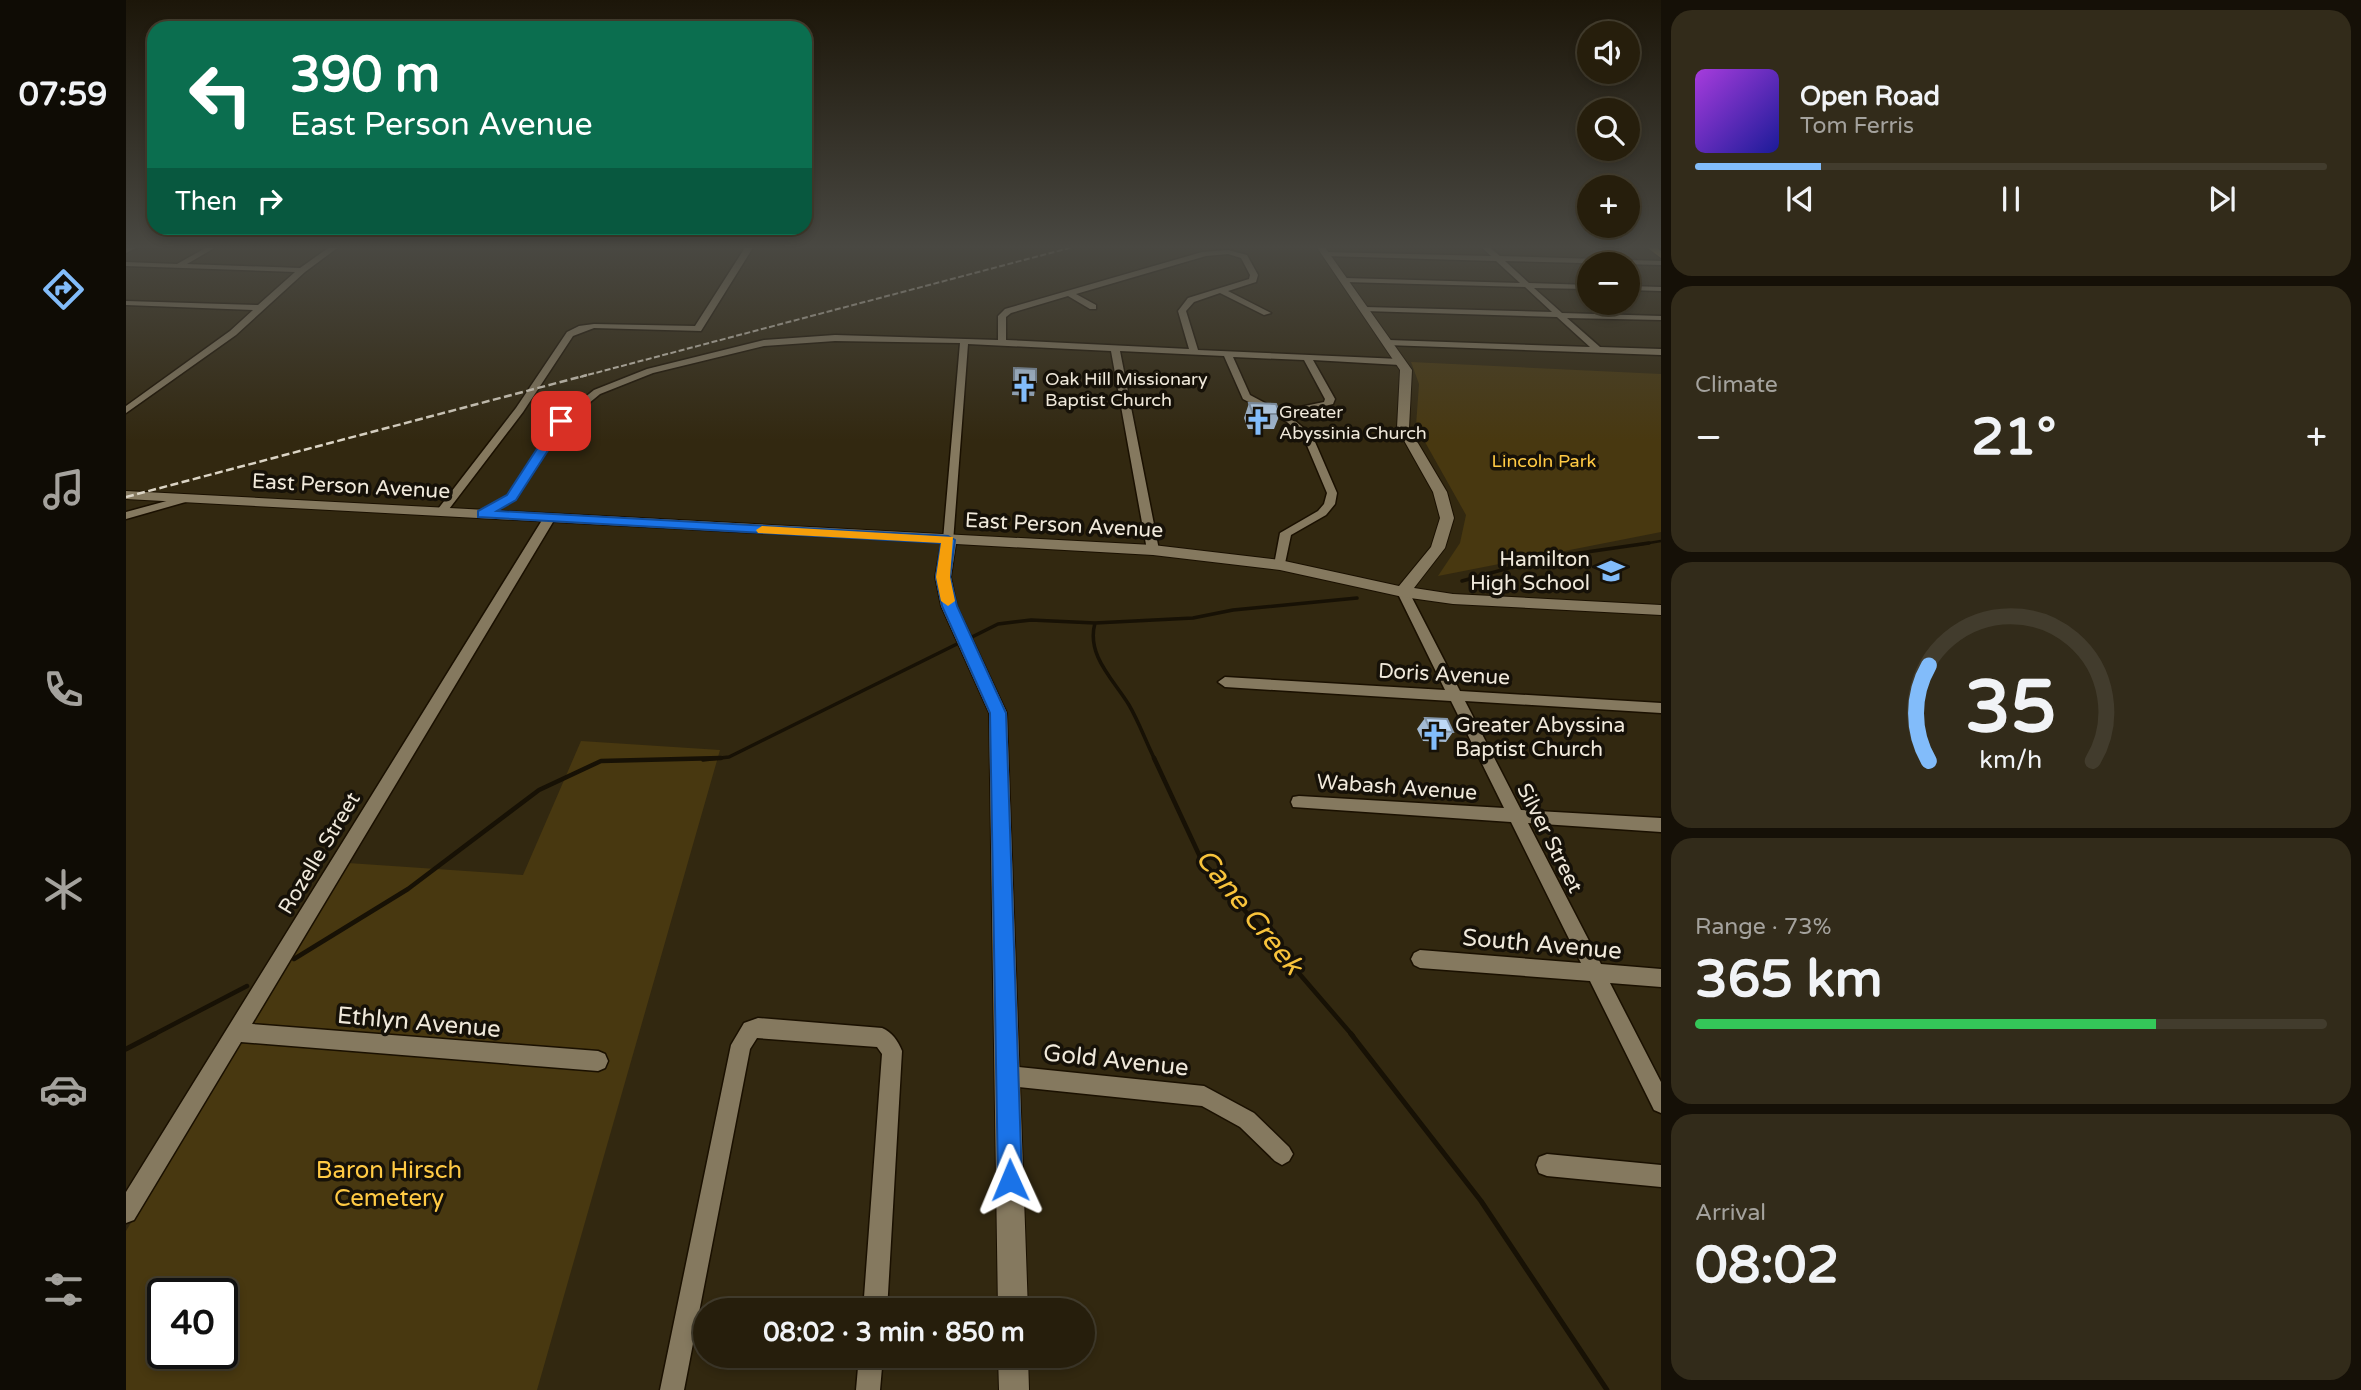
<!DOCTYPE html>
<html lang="en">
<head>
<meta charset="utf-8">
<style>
	:root { --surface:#261e0c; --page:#322b1a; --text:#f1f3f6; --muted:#a4a29d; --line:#423c2d; --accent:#82bcfa }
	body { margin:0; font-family:"Varela Round",sans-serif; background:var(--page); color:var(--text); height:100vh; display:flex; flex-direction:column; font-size:26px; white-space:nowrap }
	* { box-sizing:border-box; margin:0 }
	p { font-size:23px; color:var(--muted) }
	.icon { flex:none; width:38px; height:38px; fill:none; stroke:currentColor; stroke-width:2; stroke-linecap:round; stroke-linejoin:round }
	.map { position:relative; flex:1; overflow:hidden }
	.sheet { display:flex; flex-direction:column; gap:10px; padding:10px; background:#151007; width:700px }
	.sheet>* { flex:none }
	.top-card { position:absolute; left:21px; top:21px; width:665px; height:214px; border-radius:21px; box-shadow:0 4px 10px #0003,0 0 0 2px var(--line); background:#0b6e4f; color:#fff; overflow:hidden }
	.controls { position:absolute; left:1451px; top:21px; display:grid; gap:14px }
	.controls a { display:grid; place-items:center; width:63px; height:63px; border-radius:50%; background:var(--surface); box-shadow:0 4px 10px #0003,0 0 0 2px var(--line); font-size:35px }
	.speed { position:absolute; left:21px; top:1278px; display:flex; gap:14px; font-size:35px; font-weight:700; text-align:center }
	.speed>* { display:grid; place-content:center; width:91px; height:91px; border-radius:50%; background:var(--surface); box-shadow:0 4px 10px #0003,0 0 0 2px var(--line); line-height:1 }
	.speed .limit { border:4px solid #111; border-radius:10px; background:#fff; color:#111 }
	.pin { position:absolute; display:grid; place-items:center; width:60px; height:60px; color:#fff; margin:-30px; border-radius:14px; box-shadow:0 4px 10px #0006 }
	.me { position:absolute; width:77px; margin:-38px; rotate:359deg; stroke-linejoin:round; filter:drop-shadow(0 0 5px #0008) }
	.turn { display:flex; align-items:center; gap:24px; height:147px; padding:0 28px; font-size:32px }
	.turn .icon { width:91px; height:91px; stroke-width:2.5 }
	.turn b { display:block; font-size:49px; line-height:60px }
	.then { display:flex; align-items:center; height:66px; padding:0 28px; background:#0003; gap:14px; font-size:26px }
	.big { font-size:52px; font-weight:700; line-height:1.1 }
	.sheet .card { flex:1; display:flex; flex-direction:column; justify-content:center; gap:10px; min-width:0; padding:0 24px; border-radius:21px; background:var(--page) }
	.sheet .dial { align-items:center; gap:0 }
	.dial svg { height:182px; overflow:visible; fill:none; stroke:var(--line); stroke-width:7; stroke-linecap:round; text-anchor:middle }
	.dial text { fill:var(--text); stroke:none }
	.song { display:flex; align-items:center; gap:21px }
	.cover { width:84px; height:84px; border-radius:10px; background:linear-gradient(135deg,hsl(280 70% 55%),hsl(240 70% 35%)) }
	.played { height:7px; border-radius:4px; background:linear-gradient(90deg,var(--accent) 20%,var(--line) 20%) }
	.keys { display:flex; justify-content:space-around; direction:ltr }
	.heat { display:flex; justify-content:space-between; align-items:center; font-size:38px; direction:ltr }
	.charge { height:10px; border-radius:5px; background:linear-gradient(90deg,#34c759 73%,var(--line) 0) }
	.trip { position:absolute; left:567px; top:1298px; width:402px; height:70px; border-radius:35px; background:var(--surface); box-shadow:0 4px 10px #0003,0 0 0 2px var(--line); font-weight:700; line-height:70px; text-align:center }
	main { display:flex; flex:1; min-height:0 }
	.menu { display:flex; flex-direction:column; width:126px; justify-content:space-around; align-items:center; background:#0f0c05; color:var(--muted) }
	.menu .icon { width:49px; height:49px }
	.menu .on { color:var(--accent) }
	.menu b { font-size:32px; color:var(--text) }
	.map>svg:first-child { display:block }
	.green { fill:#483810; fill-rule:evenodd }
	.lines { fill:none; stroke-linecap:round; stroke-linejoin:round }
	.stream-far3 { stroke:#171105; stroke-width:2.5 }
	.stream-far2 { stroke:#171105; stroke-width:3.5 }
	.stream-far1 { stroke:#171105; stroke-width:4.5 }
	.stream { stroke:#171105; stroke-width:5 }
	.street-casing { stroke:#1a1000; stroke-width:3 }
	.secondary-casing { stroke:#1a1000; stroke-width:2 }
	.primary-casing { stroke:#1a1000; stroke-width:2 }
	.street { fill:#85795f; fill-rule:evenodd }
	.secondary { fill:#85795f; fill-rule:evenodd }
	.primary { fill:#b3923d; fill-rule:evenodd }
	.rail-far1 { stroke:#dbd4c5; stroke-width:2; stroke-dasharray:6 2.5; stroke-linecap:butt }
	.rail { stroke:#dbd4c5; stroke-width:2.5; stroke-dasharray:8 3.5; stroke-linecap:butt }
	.wall { fill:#a3bad3 }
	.building { fill:#bdd8f5; stroke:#8497ac; stroke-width:2 }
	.route { fill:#1a73e8; stroke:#114b97; stroke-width:2 }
	.slow { fill:#f59e0b }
	.labels { text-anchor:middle; stroke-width:7; stroke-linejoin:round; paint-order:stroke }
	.far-poi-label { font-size:18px; fill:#f0e9db; stroke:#161108; text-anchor:start }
	.far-park-label { font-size:18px; fill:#ffca44; stroke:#161108 }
	.street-label { font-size:21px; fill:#f0e9db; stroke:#161108 }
	.poi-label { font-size:21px; fill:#f0e9db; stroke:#161108; text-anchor:end }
	.near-street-label { font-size:24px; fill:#f0e9db; stroke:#161108 }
	.near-park-label { font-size:24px; fill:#ffca44; stroke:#161108 }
	.near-water-label { font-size:28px; font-style:italic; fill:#f8c33b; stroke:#161108 }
</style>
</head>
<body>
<main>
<nav class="menu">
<b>07:59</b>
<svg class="icon on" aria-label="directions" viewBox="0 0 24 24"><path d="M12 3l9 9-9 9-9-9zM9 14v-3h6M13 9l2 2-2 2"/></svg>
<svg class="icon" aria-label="music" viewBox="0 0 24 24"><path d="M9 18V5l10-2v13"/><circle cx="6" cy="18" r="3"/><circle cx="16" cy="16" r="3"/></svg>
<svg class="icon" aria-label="phone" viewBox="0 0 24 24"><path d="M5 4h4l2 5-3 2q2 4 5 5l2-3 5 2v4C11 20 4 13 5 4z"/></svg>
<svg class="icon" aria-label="climate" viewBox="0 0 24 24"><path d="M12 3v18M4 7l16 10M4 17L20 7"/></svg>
<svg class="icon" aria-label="car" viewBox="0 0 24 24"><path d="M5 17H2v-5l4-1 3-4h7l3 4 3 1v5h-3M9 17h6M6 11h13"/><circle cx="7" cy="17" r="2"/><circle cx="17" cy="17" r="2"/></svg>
<svg class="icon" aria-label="filters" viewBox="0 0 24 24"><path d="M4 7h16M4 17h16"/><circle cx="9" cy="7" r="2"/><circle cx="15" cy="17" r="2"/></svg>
</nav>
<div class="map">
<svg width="1535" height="1390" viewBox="0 0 1535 1390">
	<rect width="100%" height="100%" fill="#322810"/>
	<!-- green -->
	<path class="green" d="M1285,362L1535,374V532L1312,576L1334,543L1340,515L1290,426L1293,384Z
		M455,741L594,750L411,1390H0V1231L222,863L397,875ZM37,1293H96V1353H37Z"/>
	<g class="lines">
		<!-- stream-far3 -->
		<path class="stream-far3" d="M1511,545L1535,541"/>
		<!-- stream-far2 -->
		<path class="stream-far2" d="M1336,581L1419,558L1523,543
			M842,639L872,624L905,620L969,623
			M577,760L603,757L835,642
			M1029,760C1020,742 1013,722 1003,705C987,679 960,655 969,623L1067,618L1107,610L1231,598"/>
		<!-- stream-far1 -->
		<path class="stream-far1" d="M1028,758L1076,861L1227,1036
			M168,959L282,889L413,790L475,761L595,758
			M25,1036L121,986"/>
		<!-- stream -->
		<path class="stream" d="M1225,1034L1355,1201L1481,1390
			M0,1049L29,1034"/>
		<defs>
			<path id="street" d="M4,246H14L0,253V248Z
				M83,246H92L61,264L174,268L205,246H214L179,272L110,335L0,413V406L104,331L127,310L0,305V301L132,305L169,272L0,266V262L51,264Z
				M620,246H628L575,331L468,328L447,336L397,412L320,513H312V509L390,408L441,332L453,326L468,324L569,326Z
				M1354,246H1362L1374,256L1535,261V265L1379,261L1403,283L1463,285V289L1408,288L1436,313L1535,316V320L1441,318L1474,347L1535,349V355L1260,345L1259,343L1263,340L1464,347L1431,317L1239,311L1235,309L1239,307L1426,312L1399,287L1219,282L1215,280L1219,278L1394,283L1370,261L1200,256L1196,254L1200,252L1365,256Z
				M1102,250L1121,255L1132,275L1130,282L1102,291L1145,313L1138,315L1094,293L1068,302L1060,311L1072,350L1274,359L1278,362L1274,365L1187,360L1209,399L1207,404L1162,415L1186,435L1211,493L1209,504L1200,515L1165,535L1158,568H1150L1148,565L1154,533L1192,511L1198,504L1201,493L1177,436L1161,422L1117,399L1098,356L994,351L1033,550L1027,554L1021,550L985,351L842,344L827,542H819L817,540L834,343L709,341L638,346L527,373L474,394L439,423L390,499L361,516L357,517L351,514L382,495L432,419L468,390L521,369L638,340L709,335L872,340V316L879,309L1076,252ZM1102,254L1115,258L1124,275L1123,279L1062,298L1052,311L1063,349L880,340V317L885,313L942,296L964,309H970V305L950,294L1080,256ZM1107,357L1178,360L1199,399L1198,402L1154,411L1124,395Z
				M1502,286L1535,287V291L1502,290Z
				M59,496L63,497V501L0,519V512Z
				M424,514L430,517L126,1024L472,1051L479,1054L482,1061L479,1068L472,1071L115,1042L8,1220L0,1223V1192L418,517Z
				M1277,588L1283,592L1334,691L1535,703V713L1339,701L1395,810L1535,818V832L1402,823L1475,964L1535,969V987L1484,983L1535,1082V1113L1528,1110L1464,981L1294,968L1288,965L1285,959L1288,953L1294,950L1455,963L1385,822L1167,807L1165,802L1167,797L1173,796L1378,808L1325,701L1099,687L1092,682L1099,677L1319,690L1271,592Z
				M632,1018L756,1028C766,1032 772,1041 776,1051L761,1311H737L756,1054L751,1047L631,1038L624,1049L558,1390H534L605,1045L618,1023Z
				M882,1066L1078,1086L1128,1113L1163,1147L1167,1154L1163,1161L1156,1165L1149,1161L1114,1127L1076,1106L882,1086L875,1083L872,1076L875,1069Z
				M1421,1154L1535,1165V1187L1421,1176L1413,1173L1410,1165L1413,1157Z
				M733,1356H757L754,1390H730Z"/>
			<path id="secondary" d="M1190,246H1198L1286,370L1283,428L1321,492L1328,518L1319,548L1288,588L1327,594L1535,605V615L1327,604L1277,597L1154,570L1027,555L830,544L825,577L831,606L881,713L902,1311H872L863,713L815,606L809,577L815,543L0,499V491L1027,545L1154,560L1273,586L1305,547L1314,518L1307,492L1271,428L1274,370Z
				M872,1356H902L903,1390H873Z"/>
			<path id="primary" d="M1519,246H1529L1535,251V258Z"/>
		</defs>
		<!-- street casing -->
		<use href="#street" class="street-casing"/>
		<!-- secondary casing -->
		<use href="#secondary" class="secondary-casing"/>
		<!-- primary casing -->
		<use href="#primary" class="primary-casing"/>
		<!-- street -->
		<use href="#street" class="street"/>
		<!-- secondary -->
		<use href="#secondary" class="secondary"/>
		<!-- primary -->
		<use href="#primary" class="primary"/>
		<!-- rail-far1 -->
		<path class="rail-far1" d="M454,377L951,246"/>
		<!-- rail -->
		<path class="rail" d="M0,497L461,375"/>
	</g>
	<!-- wall -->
	<path class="wall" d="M888,368L910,382L908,396L886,395Z
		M1123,403L1154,414L1148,429H1122L1118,418Z
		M1299,718L1327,732L1320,742L1297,741L1291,729Z"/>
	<!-- building -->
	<path class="building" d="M888,368L910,369V382L888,381Z
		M1123,403L1150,404L1154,414H1127Z
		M1299,718L1321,719L1327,732L1305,731Z"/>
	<!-- sky -->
	<linearGradient id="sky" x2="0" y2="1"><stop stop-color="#1c1609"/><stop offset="0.56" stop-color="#494842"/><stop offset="1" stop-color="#494842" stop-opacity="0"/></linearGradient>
	<rect width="1535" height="441" fill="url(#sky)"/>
	<!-- route -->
	<path class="route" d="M435,417L441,421L390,500L371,511L822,536L829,540L824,577L831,606L880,713L896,1180L893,1189L884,1193L875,1189L872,1180L864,713L816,606L810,577L815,543L352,517V511L381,495L431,418Z"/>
	<!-- slow -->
	<path class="slow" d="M636,526L827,537L824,577L829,601L822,606L815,601L810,577L815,543L632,533L630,530Z"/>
	<!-- icons -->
	<defs>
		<symbol id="church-bare" viewBox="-9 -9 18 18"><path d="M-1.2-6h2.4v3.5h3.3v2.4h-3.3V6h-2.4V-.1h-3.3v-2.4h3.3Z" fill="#82bcfa" stroke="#161108" stroke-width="2.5" paint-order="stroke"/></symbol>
		<symbol id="school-bare" viewBox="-9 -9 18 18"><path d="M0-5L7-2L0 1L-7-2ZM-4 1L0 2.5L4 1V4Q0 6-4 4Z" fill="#82bcfa" stroke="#161108" stroke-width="2.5" paint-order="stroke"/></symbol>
	</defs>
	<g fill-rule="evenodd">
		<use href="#church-bare" x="879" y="370" width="38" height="38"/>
		<use href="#church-bare" x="1113" y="403" width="38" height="38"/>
		<use href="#school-bare" x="1466" y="552" width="38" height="38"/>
		<use href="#church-bare" x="1289" y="718" width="38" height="38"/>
	</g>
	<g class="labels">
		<!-- far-poi labels -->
		<g class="far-poi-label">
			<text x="919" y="385">Oak Hill Missionary<tspan x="919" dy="21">Baptist Church</tspan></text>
			<text x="1153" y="418">Greater<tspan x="1153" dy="21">Abyssinia Church</tspan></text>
		</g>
		<!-- far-park labels -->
		<g class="far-park-label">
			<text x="1418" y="467">Lincoln Park</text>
		</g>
		<!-- street labels -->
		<g class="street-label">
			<text transform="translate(225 486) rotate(3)" y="7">East Person Avenue</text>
			<text transform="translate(938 525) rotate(3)" y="7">East Person Avenue</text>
			<text transform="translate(1318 674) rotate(3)" y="7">Doris Avenue</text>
			<text transform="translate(1271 787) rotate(4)" y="7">Wabash Avenue</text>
			<text transform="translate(1424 838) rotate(63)" y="7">Silver Street</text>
			<text transform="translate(193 853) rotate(-59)" y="7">Rozelle Street</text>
		</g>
		<!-- poi labels -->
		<g class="poi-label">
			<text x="1464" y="566">Hamilton<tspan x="1464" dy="24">High School</tspan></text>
			<text x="1329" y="732" text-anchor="start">Greater Abyssina<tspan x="1329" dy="24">Baptist Church</tspan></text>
		</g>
		<!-- near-street labels -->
		<g class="near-street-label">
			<text transform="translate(1416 944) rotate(5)" y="8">South Avenue</text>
			<text transform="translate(293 1022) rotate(5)" y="8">Ethlyn Avenue</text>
			<text transform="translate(990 1060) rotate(6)" y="8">Gold Avenue</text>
		</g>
		<!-- near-park labels -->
		<g class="near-park-label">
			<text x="263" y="1178">Baron Hirsch<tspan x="263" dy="28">Cemetery</tspan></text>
		</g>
		<!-- near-water labels -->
		<g class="near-water-label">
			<text transform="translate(1124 911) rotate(51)" y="10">Cane Creek</text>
		</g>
	</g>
</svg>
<div class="controls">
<a><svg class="icon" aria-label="sound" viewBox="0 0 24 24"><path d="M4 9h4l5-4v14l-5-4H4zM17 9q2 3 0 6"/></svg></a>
<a><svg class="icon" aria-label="search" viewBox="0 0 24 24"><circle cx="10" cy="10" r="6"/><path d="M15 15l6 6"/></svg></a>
<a>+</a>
<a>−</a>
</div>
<div class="speed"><div class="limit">40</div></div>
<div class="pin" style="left:435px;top:421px;background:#d93025"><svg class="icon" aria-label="arrive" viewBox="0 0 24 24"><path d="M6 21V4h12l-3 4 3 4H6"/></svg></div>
<svg class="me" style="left:884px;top:1180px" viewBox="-20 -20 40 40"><path d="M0-17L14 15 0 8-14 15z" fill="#1a73e8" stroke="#fff" stroke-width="4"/></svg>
<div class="trip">08:02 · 3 min · 850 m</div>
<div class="top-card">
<div class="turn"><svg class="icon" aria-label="left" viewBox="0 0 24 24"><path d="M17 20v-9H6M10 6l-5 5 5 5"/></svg><div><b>390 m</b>East Person Avenue</div></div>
<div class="then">Then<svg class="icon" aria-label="right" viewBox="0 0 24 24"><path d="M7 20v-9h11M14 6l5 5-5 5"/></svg></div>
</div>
</div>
<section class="sheet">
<div class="card">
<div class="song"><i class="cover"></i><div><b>Open Road</b><p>Tom Ferris</p></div></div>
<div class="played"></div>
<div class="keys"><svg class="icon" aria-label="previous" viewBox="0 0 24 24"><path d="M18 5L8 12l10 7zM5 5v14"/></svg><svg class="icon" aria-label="pause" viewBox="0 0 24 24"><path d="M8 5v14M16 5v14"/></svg><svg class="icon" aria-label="next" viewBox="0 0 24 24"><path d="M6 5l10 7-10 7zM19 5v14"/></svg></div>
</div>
<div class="card"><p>Climate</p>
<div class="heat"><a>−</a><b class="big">21°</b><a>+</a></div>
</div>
<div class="card dial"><svg viewBox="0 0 100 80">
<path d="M14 69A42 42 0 1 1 86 69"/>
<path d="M14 69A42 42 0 0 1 14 27" stroke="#82bcfa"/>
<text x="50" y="56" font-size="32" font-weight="700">35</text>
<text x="50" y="72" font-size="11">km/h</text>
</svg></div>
<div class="card"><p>Range · 73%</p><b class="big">365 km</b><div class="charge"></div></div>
<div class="card"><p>Arrival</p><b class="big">08:02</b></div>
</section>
</main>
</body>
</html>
